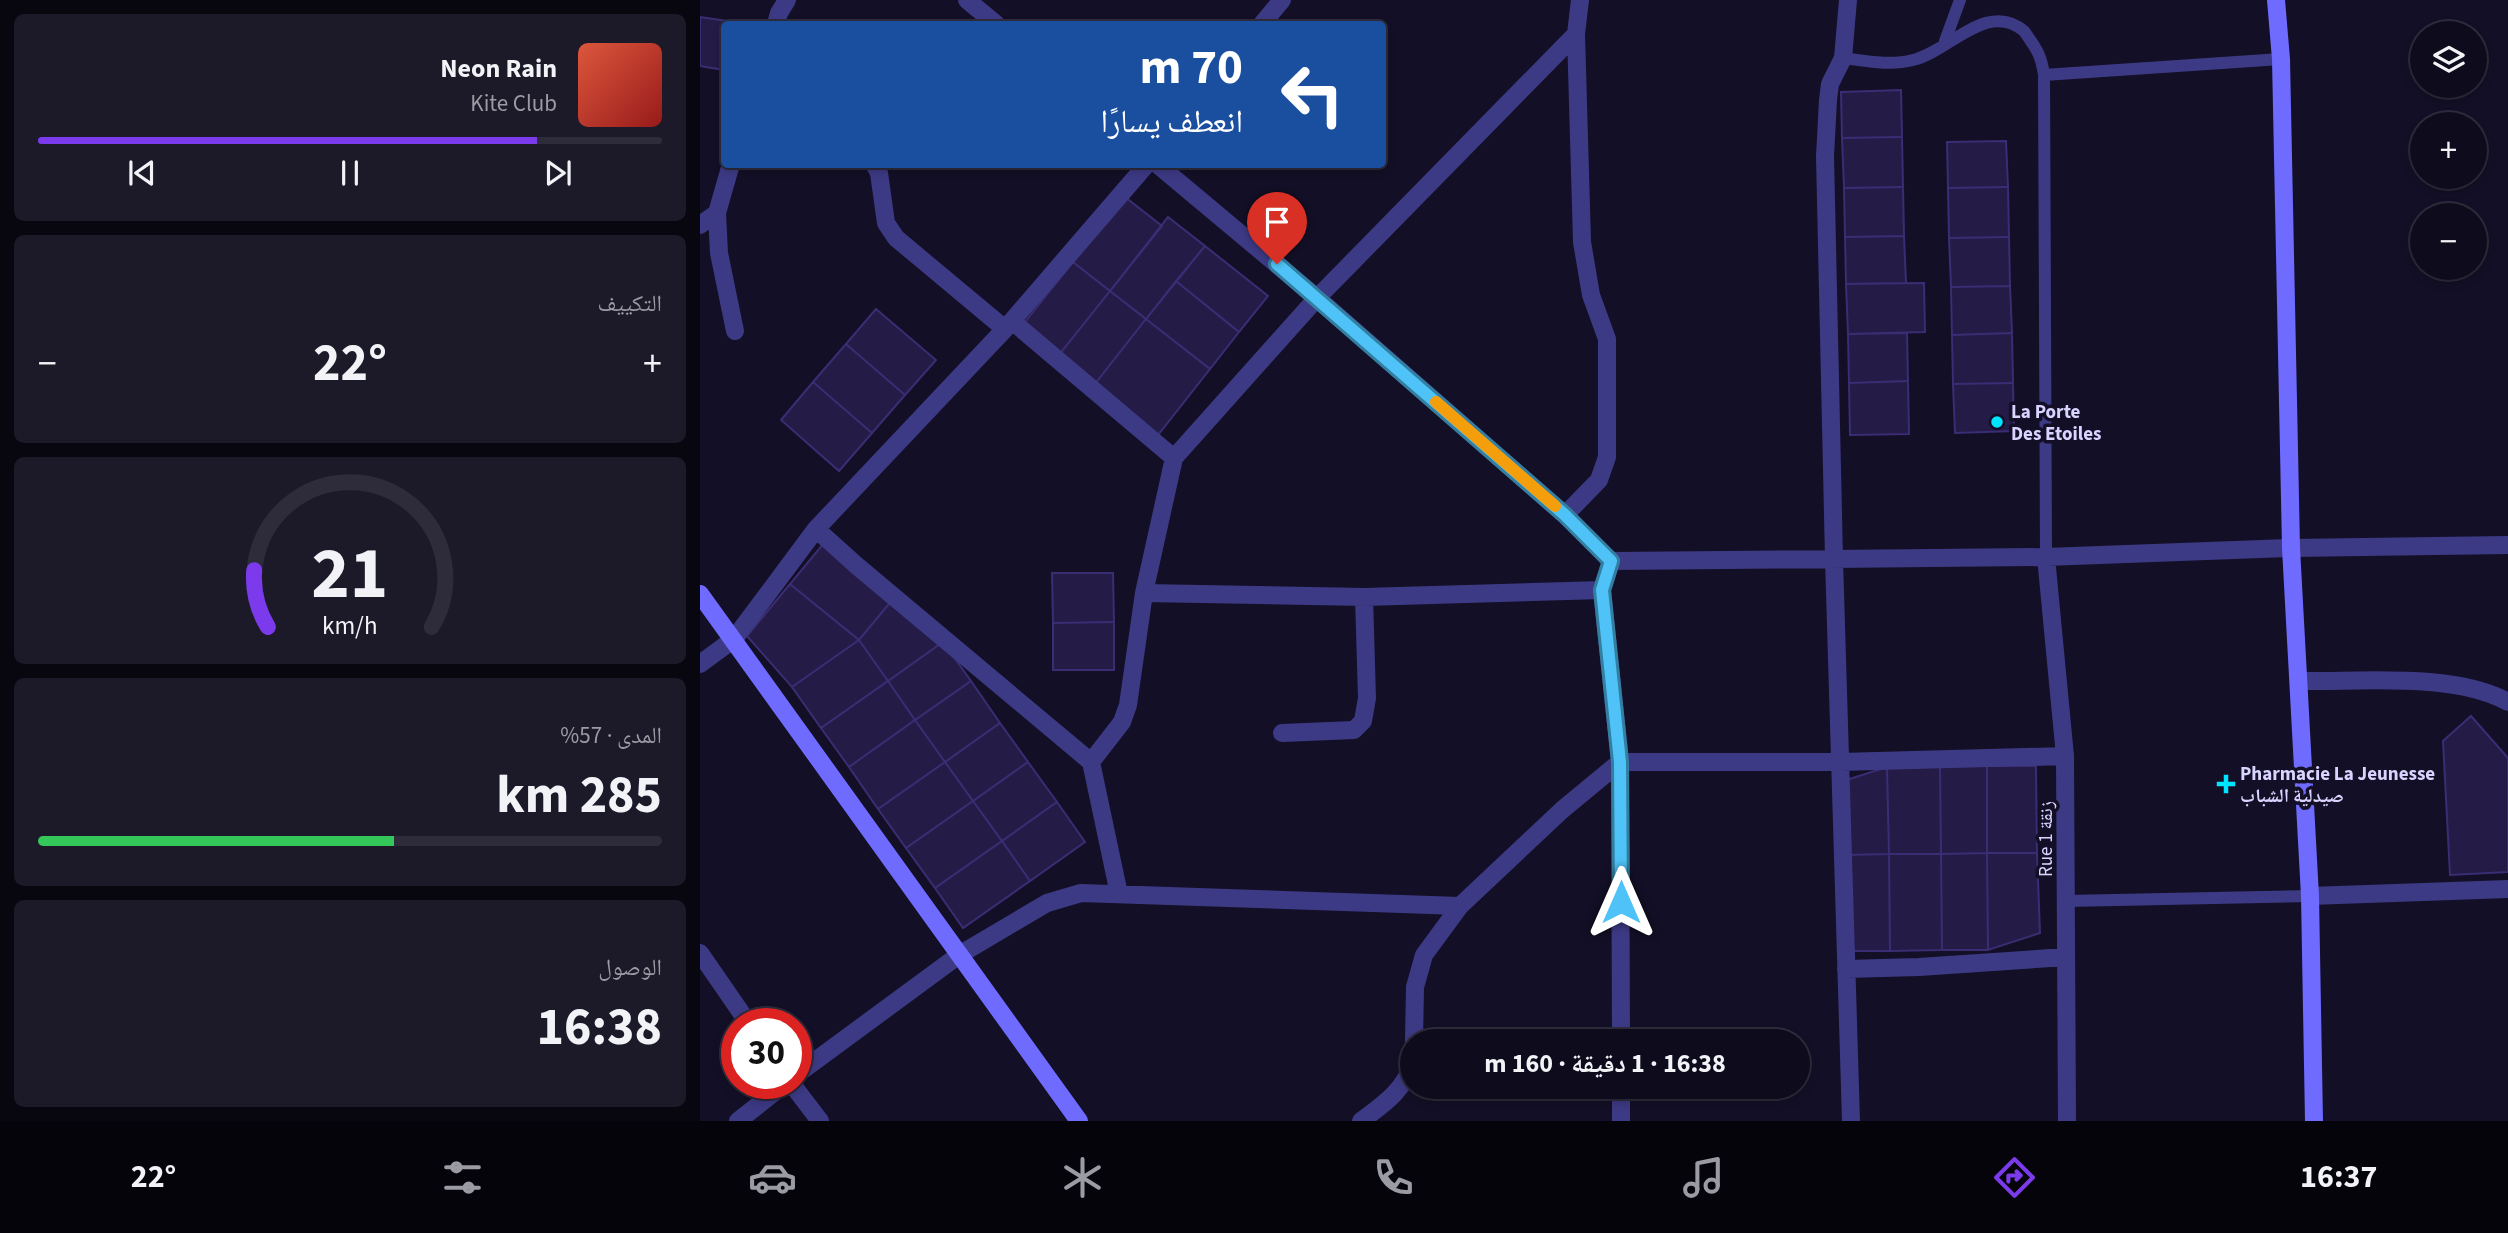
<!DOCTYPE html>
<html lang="ar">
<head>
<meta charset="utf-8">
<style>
	:root { --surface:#0e0b1c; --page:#1c1929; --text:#f1f3f6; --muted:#9b9ba3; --line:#2e2b3b; --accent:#7c3aed }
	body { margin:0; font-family:"Source Sans 3","Noto Naskh Arabic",sans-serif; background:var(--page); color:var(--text); direction:rtl; height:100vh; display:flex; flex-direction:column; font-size:26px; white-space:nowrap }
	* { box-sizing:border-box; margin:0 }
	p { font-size:23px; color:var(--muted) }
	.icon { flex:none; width:38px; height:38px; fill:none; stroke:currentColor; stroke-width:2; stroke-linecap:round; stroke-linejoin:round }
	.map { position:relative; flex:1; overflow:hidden; direction:ltr }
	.details { display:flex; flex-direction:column; gap:14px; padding:14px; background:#08060f; width:700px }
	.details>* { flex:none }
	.guide { position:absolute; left:21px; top:21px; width:665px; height:147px; border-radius:7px; box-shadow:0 4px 10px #0003,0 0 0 2px var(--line); direction:rtl; background:#1a4fa0; color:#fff; overflow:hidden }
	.tools { position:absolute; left:1710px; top:21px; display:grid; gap:14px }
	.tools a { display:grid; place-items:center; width:77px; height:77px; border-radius:50%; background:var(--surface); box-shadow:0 4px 10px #0003,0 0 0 2px var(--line); font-size:35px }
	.speed { position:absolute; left:21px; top:1008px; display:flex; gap:14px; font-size:35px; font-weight:700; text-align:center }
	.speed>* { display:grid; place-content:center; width:91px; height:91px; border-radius:50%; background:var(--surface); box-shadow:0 4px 10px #0003,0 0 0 2px var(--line); line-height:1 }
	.speed .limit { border:10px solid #d22; background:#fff; color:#111 }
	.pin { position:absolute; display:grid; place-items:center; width:60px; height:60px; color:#fff; margin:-72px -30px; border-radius:50% 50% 50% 0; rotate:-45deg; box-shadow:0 0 7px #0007 }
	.pin .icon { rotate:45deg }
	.me { position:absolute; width:77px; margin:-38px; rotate:0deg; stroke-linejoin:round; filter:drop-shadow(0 0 5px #0008) }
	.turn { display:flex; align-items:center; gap:24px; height:147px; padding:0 28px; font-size:32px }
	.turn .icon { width:91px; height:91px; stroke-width:2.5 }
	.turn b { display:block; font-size:49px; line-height:60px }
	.big { font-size:52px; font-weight:700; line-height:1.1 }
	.details .tile { flex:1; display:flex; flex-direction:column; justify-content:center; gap:10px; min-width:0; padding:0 24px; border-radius:10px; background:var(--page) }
	.details .dial { align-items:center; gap:0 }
	.dial svg { height:182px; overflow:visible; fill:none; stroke:var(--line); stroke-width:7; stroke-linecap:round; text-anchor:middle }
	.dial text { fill:var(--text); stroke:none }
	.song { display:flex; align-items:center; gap:21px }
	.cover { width:84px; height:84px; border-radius:10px; background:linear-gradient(135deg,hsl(10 70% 55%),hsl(0 70% 35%)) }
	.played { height:7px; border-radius:4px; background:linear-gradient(90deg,var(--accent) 80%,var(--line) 80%) }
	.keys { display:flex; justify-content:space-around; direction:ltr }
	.heat { display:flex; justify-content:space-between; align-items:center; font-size:38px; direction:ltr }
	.charge { height:10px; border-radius:5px; background:linear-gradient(90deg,#34c759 57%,var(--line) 0) }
	.trip { position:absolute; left:700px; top:1029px; width:410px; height:70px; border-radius:35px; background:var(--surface); box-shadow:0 4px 10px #0003,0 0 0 2px var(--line); font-weight:700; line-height:70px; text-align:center; direction:rtl }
	.menu { display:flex; height:112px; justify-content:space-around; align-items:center; background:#06040b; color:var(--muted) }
	.menu .icon { width:49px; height:49px }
	.menu .selected { color:var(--accent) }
	.menu b { font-size:32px; color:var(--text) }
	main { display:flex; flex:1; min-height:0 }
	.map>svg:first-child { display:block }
	.building { fill:#241b47; stroke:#3b2d73; stroke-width:2 }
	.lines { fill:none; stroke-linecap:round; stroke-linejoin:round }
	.lane { stroke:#3d3a85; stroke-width:12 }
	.street { stroke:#3d3a85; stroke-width:18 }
	.secondary { stroke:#6f6bff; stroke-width:18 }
	.route-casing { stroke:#337fa1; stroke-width:18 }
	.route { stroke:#4fc3f7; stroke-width:12 }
	.slow { stroke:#f59e0b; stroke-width:12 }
	.poi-dot { fill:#00e5ff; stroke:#130f26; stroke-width:2.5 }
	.labels { text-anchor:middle; stroke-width:7; stroke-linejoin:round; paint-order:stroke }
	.poi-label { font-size:19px; font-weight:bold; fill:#d9d4ff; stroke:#130f26; text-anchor:start }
	.street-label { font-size:19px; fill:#d9d4ff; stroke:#130f26 }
</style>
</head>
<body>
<main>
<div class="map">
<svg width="1808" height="1121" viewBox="0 0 1808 1121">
	<rect width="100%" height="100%" fill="#130f26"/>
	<!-- building -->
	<path class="building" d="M0,17L41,23L24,24V70L0,66Z
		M1201,90L1202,137L1142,138L1141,92Z
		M1202,137L1203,187L1144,188L1142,138Z
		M1306,141L1308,187L1248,188L1247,142Z
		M1203,187L1204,236L1145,237L1144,188Z
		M1308,187L1309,237L1249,238L1248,188Z
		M425,197L462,226L410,291L373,262Z
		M468,217L505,246L446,319L410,291Z
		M1204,236L1206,283L1146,284L1145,237Z
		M1309,237L1310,286L1251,287L1249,238Z
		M505,246L568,296L539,332L476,281Z
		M373,262L410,291L358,356L321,327Z
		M476,281L539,332L510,369L446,319Z
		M1224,283L1225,332L1148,334L1146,284Z
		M1310,286L1312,333L1252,335L1251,287Z
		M410,291L446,319L394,385L358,356Z
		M176,309L236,360L205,395L146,344Z
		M446,319L510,369L458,435L394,385Z
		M1207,333L1208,381L1149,383L1148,334Z
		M1312,333L1313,383L1253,384L1252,335Z
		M146,344L205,395L172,433L113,382Z
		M1208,381L1209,434L1150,435L1149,383Z
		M113,382L172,433L139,471L81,420Z
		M1313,383L1314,431L1255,433L1253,384Z
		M124,543L193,599L159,640L90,584Z
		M352,573H413L414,622L353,623Z
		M90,584L159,640L92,687L47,636Z
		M193,599L243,642L188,681L159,640Z
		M414,622V670H353V623Z
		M159,640L188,681L121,728L92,687Z
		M243,642L271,681L215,720L188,681Z
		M188,681L215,720L149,767L121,728Z
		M271,681L300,723L245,762L215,720Z
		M1771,716L1808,758V872L1750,875L1743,741Z
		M215,720L245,762L178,809L149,767Z
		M300,723L328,762L273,801L245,762Z
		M245,762L273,801L206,848L178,809Z
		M328,762L357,802L302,841L273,801Z
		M1240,766L1241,854H1189L1187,767Z
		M1240,766H1287V853L1241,854Z
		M1287,766H1336L1337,853H1287Z
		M1187,767L1189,854L1146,855L1143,781Z
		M273,801L302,841L235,888L206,848Z
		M357,802L385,842L330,881L302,841Z
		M302,841L330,881L263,928L235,888Z
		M1287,853L1288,950H1242L1241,854Z
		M1287,853H1337L1340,933L1288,950Z
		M1189,854L1190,951H1147L1146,855Z
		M1189,854H1241L1242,950L1190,951Z"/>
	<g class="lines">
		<!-- lane -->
		<path class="lane" d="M1245,41L1260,0
			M1143,58C1166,61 1190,66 1213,60C1250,51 1287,0 1324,31C1336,48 1341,54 1344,75L1346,557
			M1344,75L1581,59
			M1366,901L1610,896"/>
		<!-- street -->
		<path class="street" d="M267,0L296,24
			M1148,0L1143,58L1130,84L1128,100L1125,156L1134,559L1151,1121
			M76,24L79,13L87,0
			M562,24L582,0
			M31,164L17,213L19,253L35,331
			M174,164L179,173L186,223L196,238L305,329
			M457,164L617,298L865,515L911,561L902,590L920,762L921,1041
			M0,225L17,213
			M312,321L474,458L444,593
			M474,458L617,298L876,34
			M865,515L899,480L907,457V339L891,295L882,242L876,34L880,0
			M116,529L156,565L391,762L419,894
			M1346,557L1365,756L1367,1121
			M911,561L1346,557L1591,548L1808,545
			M0,664L34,639L116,529L305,329L447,164
			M1599,681C1660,682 1754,672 1808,702
			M582,733L654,730L663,721L667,698L664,597
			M391,762L422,722L428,705L444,593L664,597L902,590
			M1610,896L1808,889
			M0,953L49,1024
			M1146,969L1219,967L1366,957
			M714,1041L715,987L724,955L760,906L862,810L920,762H1140L1365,756
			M96,1075L259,955L347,903L381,893L760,906
			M91,1083L120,1121
			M921,1087V1121
			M38,1121L86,1083
			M661,1121C681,1106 705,1090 712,1064"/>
		<!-- secondary -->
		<path class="secondary" d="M1576,0L1581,59L1591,548L1610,896L1614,1121
			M0,594L379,1121"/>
	</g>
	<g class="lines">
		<defs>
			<path id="route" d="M577,264L865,515L911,561L902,590L920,762L921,902"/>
		</defs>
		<!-- route casing -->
		<use href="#route" class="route-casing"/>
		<!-- route -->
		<use href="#route" class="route"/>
		<!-- slow -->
		<path class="slow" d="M736,402L855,506"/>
	</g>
	<!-- markers -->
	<g class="poi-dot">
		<circle cx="1297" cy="422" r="7"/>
		<path d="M1522.5 773.5h7v7h7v7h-7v7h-7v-7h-7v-7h7z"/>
	</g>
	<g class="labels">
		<!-- poi labels -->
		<g class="poi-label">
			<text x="1311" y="418">La Porte<tspan x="1311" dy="22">Des Etoiles</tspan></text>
			<text x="1540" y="780">Pharmacie La Jeunesse<tspan x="1540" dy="22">صيدلية الشباب</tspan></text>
		</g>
		<!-- street labels -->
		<g class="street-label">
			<text transform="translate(1345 839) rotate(-90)" y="7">Rue 1 زنقة</text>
		</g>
	</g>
</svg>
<div class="tools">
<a><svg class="icon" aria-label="layers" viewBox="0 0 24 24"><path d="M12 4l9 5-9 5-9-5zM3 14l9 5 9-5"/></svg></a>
<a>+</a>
<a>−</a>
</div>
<div class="speed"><div class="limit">30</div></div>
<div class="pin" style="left:577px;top:264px;background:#d93025"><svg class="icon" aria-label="arrive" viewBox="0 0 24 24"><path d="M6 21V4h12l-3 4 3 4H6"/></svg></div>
<svg class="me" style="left:921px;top:902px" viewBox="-20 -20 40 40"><path d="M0-17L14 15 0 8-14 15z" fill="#4fc3f7" stroke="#fff" stroke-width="4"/></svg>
<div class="trip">16:38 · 1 دقيقة · 160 m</div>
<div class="guide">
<div class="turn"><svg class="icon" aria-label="left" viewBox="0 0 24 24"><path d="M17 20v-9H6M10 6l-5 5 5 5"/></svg><div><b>70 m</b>انعطف يسارًا</div></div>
</div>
</div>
<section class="details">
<div class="tile">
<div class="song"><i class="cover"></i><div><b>Neon Rain</b><p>Kite Club</p></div></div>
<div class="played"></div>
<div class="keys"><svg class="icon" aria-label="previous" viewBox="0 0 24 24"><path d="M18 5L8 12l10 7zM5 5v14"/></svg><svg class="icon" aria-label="pause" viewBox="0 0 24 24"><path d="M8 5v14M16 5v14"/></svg><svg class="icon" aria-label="next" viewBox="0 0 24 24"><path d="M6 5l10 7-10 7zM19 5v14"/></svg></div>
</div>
<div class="tile"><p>التكييف</p>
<div class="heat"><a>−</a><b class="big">22°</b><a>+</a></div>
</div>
<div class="tile dial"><svg viewBox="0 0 100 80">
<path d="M14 69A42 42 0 1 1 86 69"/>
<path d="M14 69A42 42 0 0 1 8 44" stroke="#7c3aed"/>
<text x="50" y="56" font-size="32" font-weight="700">21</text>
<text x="50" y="72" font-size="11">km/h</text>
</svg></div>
<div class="tile"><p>المدى · 57%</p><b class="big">285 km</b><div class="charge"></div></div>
<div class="tile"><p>الوصول</p><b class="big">16:38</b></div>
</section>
</main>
<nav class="menu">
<b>16:37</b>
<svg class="icon selected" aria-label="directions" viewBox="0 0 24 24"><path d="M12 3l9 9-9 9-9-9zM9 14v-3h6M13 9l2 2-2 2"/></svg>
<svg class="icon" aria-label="music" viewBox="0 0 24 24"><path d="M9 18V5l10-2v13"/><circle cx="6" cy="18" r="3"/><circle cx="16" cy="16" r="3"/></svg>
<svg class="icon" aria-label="phone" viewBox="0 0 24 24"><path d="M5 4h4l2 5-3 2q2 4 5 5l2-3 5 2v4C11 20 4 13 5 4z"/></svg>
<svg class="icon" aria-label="climate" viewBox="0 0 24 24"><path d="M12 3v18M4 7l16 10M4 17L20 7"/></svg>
<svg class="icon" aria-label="car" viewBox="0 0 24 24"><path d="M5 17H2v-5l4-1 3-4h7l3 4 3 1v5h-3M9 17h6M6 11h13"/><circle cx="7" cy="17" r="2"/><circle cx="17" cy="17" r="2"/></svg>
<svg class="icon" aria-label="filters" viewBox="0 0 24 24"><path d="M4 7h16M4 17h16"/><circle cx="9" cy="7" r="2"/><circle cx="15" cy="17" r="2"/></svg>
<b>22°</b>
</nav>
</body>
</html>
